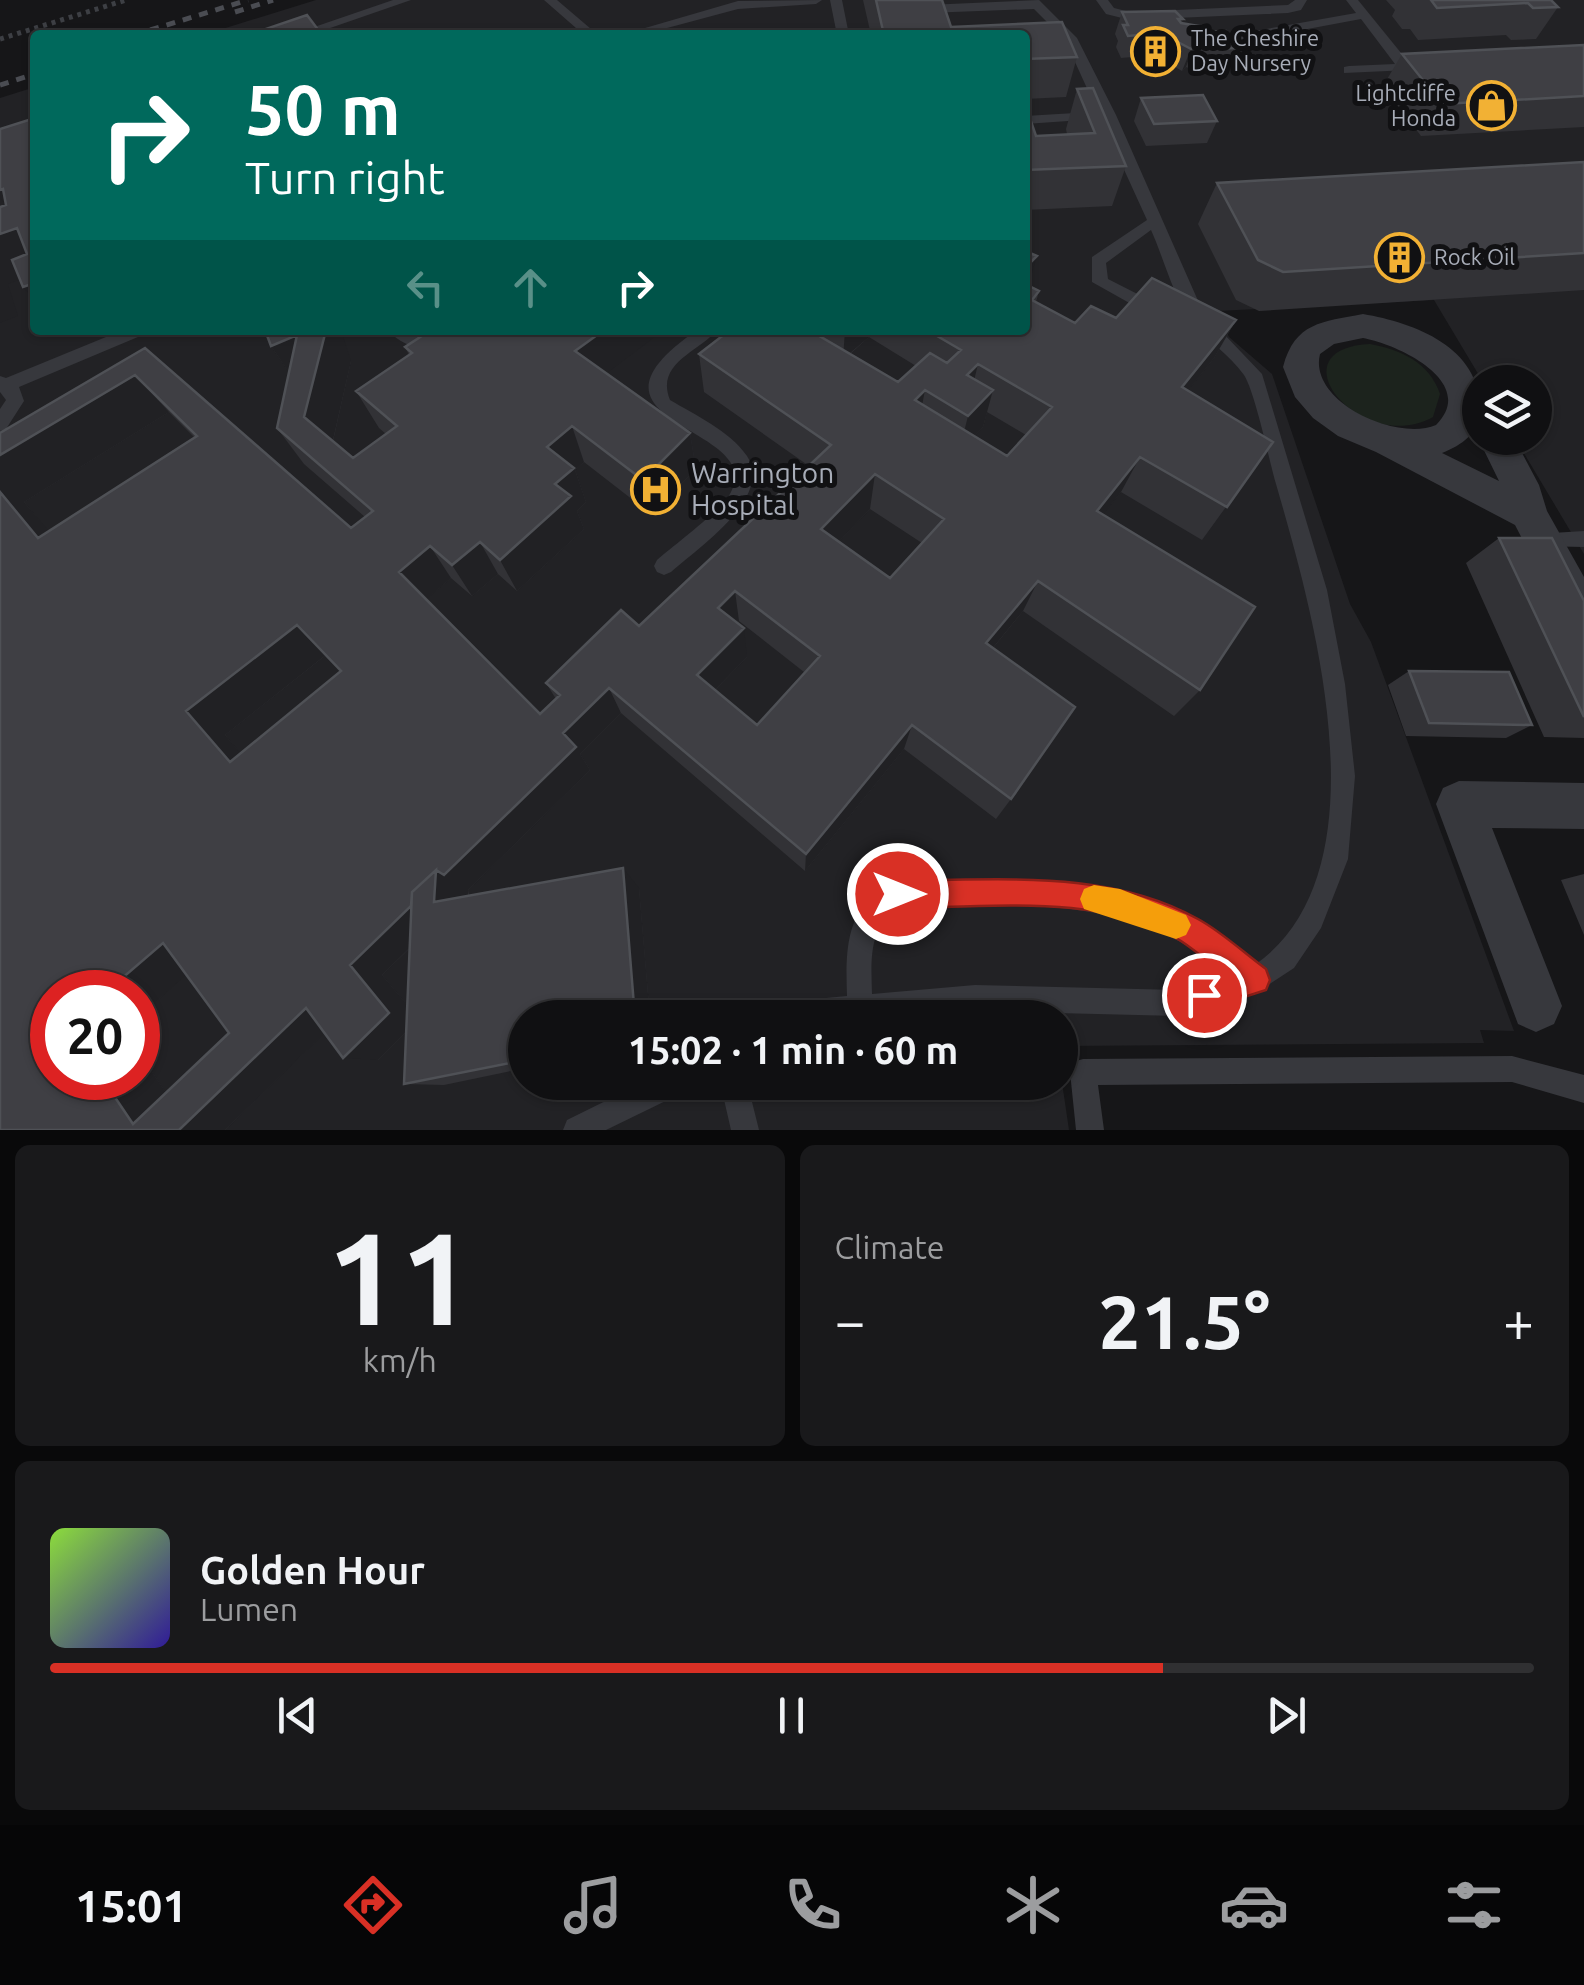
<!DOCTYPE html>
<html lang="en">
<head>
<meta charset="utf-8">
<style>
	:root { --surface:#101012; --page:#19191b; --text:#f1f3f6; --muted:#9c9d9f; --line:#303032; --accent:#d93025 }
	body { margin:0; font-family:Ubuntu,sans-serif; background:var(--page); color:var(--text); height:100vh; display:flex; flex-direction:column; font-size:38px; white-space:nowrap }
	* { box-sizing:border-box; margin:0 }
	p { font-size:32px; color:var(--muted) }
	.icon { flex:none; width:55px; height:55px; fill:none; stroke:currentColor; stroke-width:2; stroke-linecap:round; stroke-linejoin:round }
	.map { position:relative; height:1130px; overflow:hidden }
	.side { display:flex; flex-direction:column; gap:15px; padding:15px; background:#09090a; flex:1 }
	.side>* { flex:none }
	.top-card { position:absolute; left:30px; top:30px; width:1000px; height:305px; border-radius:10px; box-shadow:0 2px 8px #0004,0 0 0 2px var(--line); background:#00695c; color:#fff; overflow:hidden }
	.tools { position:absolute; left:1462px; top:365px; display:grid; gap:20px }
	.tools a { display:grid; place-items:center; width:90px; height:90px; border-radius:50%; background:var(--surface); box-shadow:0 2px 8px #0004,0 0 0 2px var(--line); font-size:50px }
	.speed { position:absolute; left:30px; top:970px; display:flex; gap:20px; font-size:50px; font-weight:700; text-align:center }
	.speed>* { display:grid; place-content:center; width:130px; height:130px; border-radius:50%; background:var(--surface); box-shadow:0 2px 8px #0004,0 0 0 2px var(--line); line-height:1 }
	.speed .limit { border:15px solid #d22; background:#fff; color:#111 }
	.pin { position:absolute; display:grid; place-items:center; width:85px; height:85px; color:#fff; margin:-42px; border:5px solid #fff; border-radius:50%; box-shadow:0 2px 10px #0007 }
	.me { position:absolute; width:110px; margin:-55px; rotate:90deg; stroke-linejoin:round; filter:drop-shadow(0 0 8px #0008) }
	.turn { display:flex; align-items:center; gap:35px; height:210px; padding:0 50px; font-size:45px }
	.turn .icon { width:130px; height:130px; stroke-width:2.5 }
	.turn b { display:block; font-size:70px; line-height:85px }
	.lanes { display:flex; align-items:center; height:95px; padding:0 50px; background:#0003; justify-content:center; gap:50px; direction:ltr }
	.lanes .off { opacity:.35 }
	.big { font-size:75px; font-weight:700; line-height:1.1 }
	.side .tile { flex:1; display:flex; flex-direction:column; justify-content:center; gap:15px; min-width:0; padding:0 35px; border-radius:15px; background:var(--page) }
	.side .dial { align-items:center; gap:0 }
	.dial b { font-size:130px; line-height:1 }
	.song { display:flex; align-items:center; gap:30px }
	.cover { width:120px; height:120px; border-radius:15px; background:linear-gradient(135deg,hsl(90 70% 55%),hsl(250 70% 35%)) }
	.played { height:10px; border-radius:5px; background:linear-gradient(90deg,var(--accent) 75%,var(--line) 75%) }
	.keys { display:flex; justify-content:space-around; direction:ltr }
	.heat { display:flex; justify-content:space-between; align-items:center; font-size:55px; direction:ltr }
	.side .tiles { flex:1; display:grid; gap:15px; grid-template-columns:1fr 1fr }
	.tile:last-child { grid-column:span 2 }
	.trip { position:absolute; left:508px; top:1000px; width:570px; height:100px; border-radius:50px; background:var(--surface); box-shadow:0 2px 8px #0004,0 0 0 2px var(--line); font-weight:700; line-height:100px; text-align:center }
	.menu { display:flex; height:160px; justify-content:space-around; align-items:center; background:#060607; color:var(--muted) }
	.menu .icon { width:70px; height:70px }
	.menu .on { color:var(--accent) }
	.menu b { font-size:45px; color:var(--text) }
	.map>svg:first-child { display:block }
	.built { fill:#222225; fill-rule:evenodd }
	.green { fill:#1c231d }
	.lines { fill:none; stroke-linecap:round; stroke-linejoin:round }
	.path { stroke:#3d3f44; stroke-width:5; stroke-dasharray:4 5; stroke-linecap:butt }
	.lane { fill:#37383d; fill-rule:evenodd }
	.street { fill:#37383d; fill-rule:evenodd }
	.rail { stroke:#4a4c52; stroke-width:5; stroke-dasharray:9 8; stroke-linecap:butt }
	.wall { fill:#323236; fill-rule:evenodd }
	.shaded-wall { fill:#212124 }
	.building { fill:#3f3f44; stroke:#4f5156; stroke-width:2.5; fill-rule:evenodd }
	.route { fill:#d93025; stroke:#8d1f18; stroke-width:2.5 }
	.slow { fill:#f59e0b }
	.labels { text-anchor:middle; stroke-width:10; stroke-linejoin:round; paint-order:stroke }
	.far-poi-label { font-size:22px; fill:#a8adb8; stroke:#111113; text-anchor:start }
	.poi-label { font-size:28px; fill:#a8adb8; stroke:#111113; text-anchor:start }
</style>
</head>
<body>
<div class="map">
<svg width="1584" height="1130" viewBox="0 0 1584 1130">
	<rect width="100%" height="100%" fill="#161618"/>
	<!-- built -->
	<path class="built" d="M316,0H1584V554L1515,438H1535V382H1483L1434,300L1217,311L1229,337L1272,374L1350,604L1371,642L1514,1031L1480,1030L1484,1043L1060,1046V1018H525V1082H1060V1069L1069,1130H0V98L35,87V330H1025V35H203ZM52,992H138V1078H52Z"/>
	<!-- green -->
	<path class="green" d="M1370,344C1401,350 1429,362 1440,394L1433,417C1362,457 1271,349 1370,344Z"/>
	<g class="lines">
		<!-- path -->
		<path class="path" d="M0,39L126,0"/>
		<!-- lane -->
		<path class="lane" d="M393,0H411L310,35H291Z
			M544,0H557L598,35H584Z
			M822,0L816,4L738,9L641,35H621L738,1Z
			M830,0H842L849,35H837Z
			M1039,0L1077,38L1116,115L1203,312L1262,374L1327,590L1345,684L1355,776L1348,859L1321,928L1294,968L1256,993L1178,1016L975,1011L901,1018H796L800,1009L826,998L847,996C846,962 844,920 873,896C896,876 926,882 954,881C1077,880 1157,884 1256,964C1388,870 1313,612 1276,484C1269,460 1255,392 1244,375C1230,355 1206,340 1191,320C1174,299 1163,256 1151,230L1106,263L1108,279L1161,306V314H1149L1092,282V257L1147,220L1065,40L1034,9L927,13L921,9L927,5ZM901,906C1022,906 1129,892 1230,975L1178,990L975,985L872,994C871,960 868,925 901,906Z
			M1096,0H1108L1114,8L1130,12L1288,5L1295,0H1307L1301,10L1288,13L1130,20L1106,14Z
			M1346,0H1358L1410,64V70L1344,73V67L1349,66L1395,64L1361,19L1227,44L1198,36L1204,32L1227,36L1356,13Z
			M1092,112L1099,116L1097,119L1025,124V116Z
			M123,330H147L145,334L19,387L24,401L6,429L0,431V409L6,400L0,392V376L6,378Z
			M388,330H408L425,337L443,330H464C443,353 408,354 388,330Z
			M697,330H717C699,352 655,363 670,400C695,415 730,431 747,456C774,497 698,548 671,572L664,575L657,572L654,566L657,560C674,545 722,510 731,492C766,424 558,426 697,330Z
			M1584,531V547L1536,546L1533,540L1536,534Z
			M1512,1056L1584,1075V1103L1512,1082L1098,1085L1104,1130H1076L1070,1072L1073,1062L1083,1059Z
			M644,1082H687L684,1092L606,1130H563L567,1120Z
			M720,1082H747L759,1130H731Z"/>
		<!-- street -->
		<path class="street" d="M1363,314C1415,323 1480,347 1480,409C1480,433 1462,445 1442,453L1499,481L1478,438L1480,434V438H1514L1539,485L1547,511L1584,577V634L1569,629L1515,525L1376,452L1338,436L1313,418L1295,397L1283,367C1295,322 1322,322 1363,314ZM1363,338C1397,344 1479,382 1436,425C1397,442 1308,402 1320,354L1334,344Z
			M1459,781L1584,783V829L1492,828L1562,1006L1554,1024L1536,1032L1518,1024L1436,804L1443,788Z"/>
		<!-- rail -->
		<path class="rail" d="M235,12L273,0
			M134,35L248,0
			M0,85L35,74"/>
	</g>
	<!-- wall -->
	<path class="wall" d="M863,0H942L951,27L1062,22L1077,57L1066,97L1025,99V35H871Z
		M1386,0H1551L1558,7L1536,39L1511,40L1506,35L1418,40L1410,29H1402L1392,16L1395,10Z
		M1122,12L1183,19L1182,23L1237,48L1227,70L1196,71L1186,67L1182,71L1154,55L1121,58L1116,47L1118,41L1115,34Z
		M1584,45V127L1421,136L1383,86L1402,54Z
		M1077,89L1126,166L1112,206L1025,210V104L1036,136L1067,134L1066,129Z
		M1141,98L1217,121L1207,143L1146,146L1134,121Z
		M1584,162V290L1259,311L1236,300L1198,224L1217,183Z
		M1029,286L1039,291L1036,302L1075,323L1116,318L1236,320L1214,358L1188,390L1273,442L1202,540L1121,492L1103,514L1200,690L1174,716L1023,611L993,648L1011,799L996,819L904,749L805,871L621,713L580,754L590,770L468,890L469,896L639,888L650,1018H525V1068L444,1085L404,1084L406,1032L378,1060L324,1033L225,1130H0V433L145,348L351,528L365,517L304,464L277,428L289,372L271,346L351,361L333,441L353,458L386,434L379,428L356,391L409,355L405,347L443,332L606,374L690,433L696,469L651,514L584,462L575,470L586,502L577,511L584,529L517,591L498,574L472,596L451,578L426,599L540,714L556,699L546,683L639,626L809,466L704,392L699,354L730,330H1025ZM869,337L916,366L898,382L850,354ZM169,412L194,437L48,531L24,502ZM987,412L1026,435L1007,456L974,436L983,427ZM870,509L922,543L890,578L838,542ZM739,621L804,672L757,725L715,690L747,657L737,623ZM326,655L341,671L240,753L225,735ZM410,948L407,1005L382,975ZM186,974L229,1033L166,1093L138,1051V1078L52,992L138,1018Z
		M1499,538L1584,601V738L1544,737L1466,563Z
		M1409,671L1532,725L1506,738L1406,736L1388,685Z
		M1584,874V935L1561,880Z"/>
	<!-- shaded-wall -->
	<path class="shaded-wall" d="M1194,45L1186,67L1182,71L1191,49Z
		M3,189L30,232L0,198V190Z
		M17,228L35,274L8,284L18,316L0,323V234Z
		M1037,256L1025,296V268Z
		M35,283V300L23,287Z
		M1236,320L1214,358L1162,423L1182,387Z
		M326,330H341L351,361L330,453L304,417L297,384L271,346L297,335Z
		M604,330H664L586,389L575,351Z
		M845,330H869V337L843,359Z
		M978,364L969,402L958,412L967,375Z
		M135,375L169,412L24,502L82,570L38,538L0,492V455Z
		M925,390L918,427L915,400Z
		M993,390L983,427L959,452L968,416Z
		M572,426L584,462L575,470L586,502L577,511L584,529L517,591L500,560L547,447Z
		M690,433L696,469L651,514L643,480Z
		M1140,457L1121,492L1080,544L1097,511Z
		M875,474L870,509L819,562L821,529Z
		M480,542L498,574L472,596L452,565Z
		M430,546L451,578L422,603L399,572Z
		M1038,581L1023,611L974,671L986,643Z
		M735,591L739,621L722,637L718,608Z
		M297,625L327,654L225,735L267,784L230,762L186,711Z
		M744,628L747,657L703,702L697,675Z
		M609,688L621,713L580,754L590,770L468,890V920L449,909L382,975L419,1019L378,1060L343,1058L350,965L436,870L563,733Z
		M912,725L904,749L805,871L806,854Z
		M623,868L639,888L650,1018H635Z
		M163,943L209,954L138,1018V992H106Z
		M306,1008L343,1015L225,1130H179Z
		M138,1051L185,1121L133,1124L102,1078H138Z"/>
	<!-- building -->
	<path class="building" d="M876,0H942L951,27L1062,22L1077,57L1025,59V35H884Z
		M1431,0H1551L1558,7L1533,8L1528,3L1437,8Z
		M1175,11L1183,19H1178L1181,23L1205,27L1201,31L1205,32L1226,31L1237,48L1204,49L1194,45L1191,49L1161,33L1128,36L1123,25H1128L1122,12Z
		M307,15L322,35H248Z
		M1584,45V96L1442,104L1402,54Z
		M1093,88L1126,166L1025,170V104L1036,136L1095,133L1077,89Z
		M1203,95L1217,121L1154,124L1141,98Z
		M35,118V283L23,287L12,260L27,254L17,228L0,234V207L6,205L3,189L0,190V129Z
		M1584,162V253L1283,272L1258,260L1217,183Z
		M1025,251L1037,256L1025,268Z
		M1152,278L1236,320L1182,387L1273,442L1227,507L1140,457L1097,511L1255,607L1200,690L1038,581L986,643L1075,707L1011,799L912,725L806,854L609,688L563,733L576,747L444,875L436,870L412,892L411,906L350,965L389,1013L343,1058L306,1008L179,1130H0V492L38,538L197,436L135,375L0,455V433L145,348L351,528L373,511L277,428L297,335L271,346L265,330H326L304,417L353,458L397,426L356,391L412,353L405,347L431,330H440L443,332L445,330H604L575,351L690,433L643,480L572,426L547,447L574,468L555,484L571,496L500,560L480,542L452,565L430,546L399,572L540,714L560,695L546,683L621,610L639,626L831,445L699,354L730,330H813L811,331L898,382L930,353L947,363L961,350L927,330H1025V284L1039,291L1032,300L1075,323L1091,306L1116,318ZM978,364L1052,407L1007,456L915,400L925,390L968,416L993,390L967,375ZM875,474L944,519L890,578L821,529ZM735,591L820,656L757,725L697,675L744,628L718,608ZM297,625L341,671L230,762L186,711ZM163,943L229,1033L133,1124L102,1078H52V992H106Z
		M1499,538H1552L1584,601V717Z
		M1409,671L1509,672L1532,725L1429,723Z
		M623,868L635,1018H525V1060L404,1084L412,892L436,870L434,902Z"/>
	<!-- route -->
	<path class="route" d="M898,880C998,881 1107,868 1198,919C1222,932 1244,953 1266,969L1270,980L1266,990L1204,1010L1193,1006L1189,995L1193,985L1224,974C1210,963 1196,951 1181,941C1100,892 988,908 898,908L888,904L884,894L888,884Z"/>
	<!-- slow -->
	<path class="slow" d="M1094,885L1120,889L1186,915L1191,925L1186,935L1176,939L1084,909L1080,899L1084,889Z"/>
	<!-- icons -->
	<defs>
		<symbol id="building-ring" viewBox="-11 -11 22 22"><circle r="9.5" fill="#111113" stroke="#f2b134" stroke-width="1.5"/><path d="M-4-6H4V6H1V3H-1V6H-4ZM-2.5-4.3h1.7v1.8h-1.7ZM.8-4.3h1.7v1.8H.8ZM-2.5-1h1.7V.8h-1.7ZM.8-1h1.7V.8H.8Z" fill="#f2b134"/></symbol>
		<symbol id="shop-ring" viewBox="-11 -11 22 22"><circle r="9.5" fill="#111113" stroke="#f2b134" stroke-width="1.5"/><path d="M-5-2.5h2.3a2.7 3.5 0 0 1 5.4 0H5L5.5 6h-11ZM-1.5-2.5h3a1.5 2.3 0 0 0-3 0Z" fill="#f2b134"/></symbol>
		<symbol id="hospital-ring" viewBox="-11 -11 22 22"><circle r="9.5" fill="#111113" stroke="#f2b134" stroke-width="1.5"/><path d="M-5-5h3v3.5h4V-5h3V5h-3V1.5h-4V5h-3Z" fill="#f2b134"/></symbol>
	</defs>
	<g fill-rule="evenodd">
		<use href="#building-ring" x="1128" y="24" width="55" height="55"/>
		<use href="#shop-ring" x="1464" y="78" width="55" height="55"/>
		<use href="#building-ring" x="1372" y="230" width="55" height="55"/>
		<use href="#hospital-ring" x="628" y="462" width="55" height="55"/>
	</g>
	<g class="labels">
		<!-- far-poi labels -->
		<g class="far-poi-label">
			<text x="1191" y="46">The Cheshire<tspan x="1191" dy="25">Day Nursery</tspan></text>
			<text x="1456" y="101" text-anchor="end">Lightcliffe<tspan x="1456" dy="25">Honda</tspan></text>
			<text x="1434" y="265">Rock Oil</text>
		</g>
		<!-- poi labels -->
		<g class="poi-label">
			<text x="691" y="483">Warrington<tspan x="691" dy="32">Hospital</tspan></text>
		</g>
	</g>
</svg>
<div class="tools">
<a><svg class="icon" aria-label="layers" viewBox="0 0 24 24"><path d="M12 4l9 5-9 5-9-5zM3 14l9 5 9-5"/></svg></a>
</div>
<div class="speed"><div class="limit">20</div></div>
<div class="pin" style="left:1204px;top:995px;background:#d93025"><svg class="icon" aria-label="arrive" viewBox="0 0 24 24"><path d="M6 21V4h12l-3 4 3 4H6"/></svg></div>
<svg class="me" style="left:898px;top:894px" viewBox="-20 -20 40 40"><circle r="17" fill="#d93025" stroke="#fff" stroke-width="3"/><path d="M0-11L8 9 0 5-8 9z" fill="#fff"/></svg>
<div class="trip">15:02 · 1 min · 60 m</div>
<div class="top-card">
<div class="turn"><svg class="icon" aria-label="right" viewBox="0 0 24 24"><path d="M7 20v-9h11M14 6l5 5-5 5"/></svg><div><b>50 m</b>Turn right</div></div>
<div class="lanes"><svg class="icon off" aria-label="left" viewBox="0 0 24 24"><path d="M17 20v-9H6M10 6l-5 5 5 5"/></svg><svg class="icon off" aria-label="ahead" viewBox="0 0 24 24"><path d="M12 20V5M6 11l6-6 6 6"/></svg><svg class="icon" aria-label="right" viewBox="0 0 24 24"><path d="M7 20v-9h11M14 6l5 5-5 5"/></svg></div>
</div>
</div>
<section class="side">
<div class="tiles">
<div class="tile dial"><b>11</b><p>km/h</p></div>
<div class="tile"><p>Climate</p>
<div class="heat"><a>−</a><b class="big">21.5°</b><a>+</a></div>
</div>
<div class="tile">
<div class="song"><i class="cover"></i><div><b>Golden Hour</b><p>Lumen</p></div></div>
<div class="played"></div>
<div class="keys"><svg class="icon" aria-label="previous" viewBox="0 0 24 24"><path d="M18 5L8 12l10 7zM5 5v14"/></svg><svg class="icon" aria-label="pause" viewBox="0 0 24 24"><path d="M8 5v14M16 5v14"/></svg><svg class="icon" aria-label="next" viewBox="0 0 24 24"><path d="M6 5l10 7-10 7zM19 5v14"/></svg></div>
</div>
</div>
</section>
<nav class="menu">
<b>15:01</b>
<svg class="icon on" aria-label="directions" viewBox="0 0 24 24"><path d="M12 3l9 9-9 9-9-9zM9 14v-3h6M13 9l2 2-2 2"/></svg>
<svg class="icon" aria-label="music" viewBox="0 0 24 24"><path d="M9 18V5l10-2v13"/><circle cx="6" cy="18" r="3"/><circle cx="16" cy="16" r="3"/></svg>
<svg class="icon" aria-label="phone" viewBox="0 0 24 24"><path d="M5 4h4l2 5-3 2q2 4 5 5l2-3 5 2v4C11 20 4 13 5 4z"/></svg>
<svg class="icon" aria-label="climate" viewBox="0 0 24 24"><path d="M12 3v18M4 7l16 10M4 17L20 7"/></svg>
<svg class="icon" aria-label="car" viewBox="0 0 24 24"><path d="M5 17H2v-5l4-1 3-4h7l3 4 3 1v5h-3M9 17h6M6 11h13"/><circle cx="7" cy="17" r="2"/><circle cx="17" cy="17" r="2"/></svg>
<svg class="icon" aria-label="filters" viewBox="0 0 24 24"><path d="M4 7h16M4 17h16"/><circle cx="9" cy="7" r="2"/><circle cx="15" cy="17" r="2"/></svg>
</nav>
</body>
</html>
